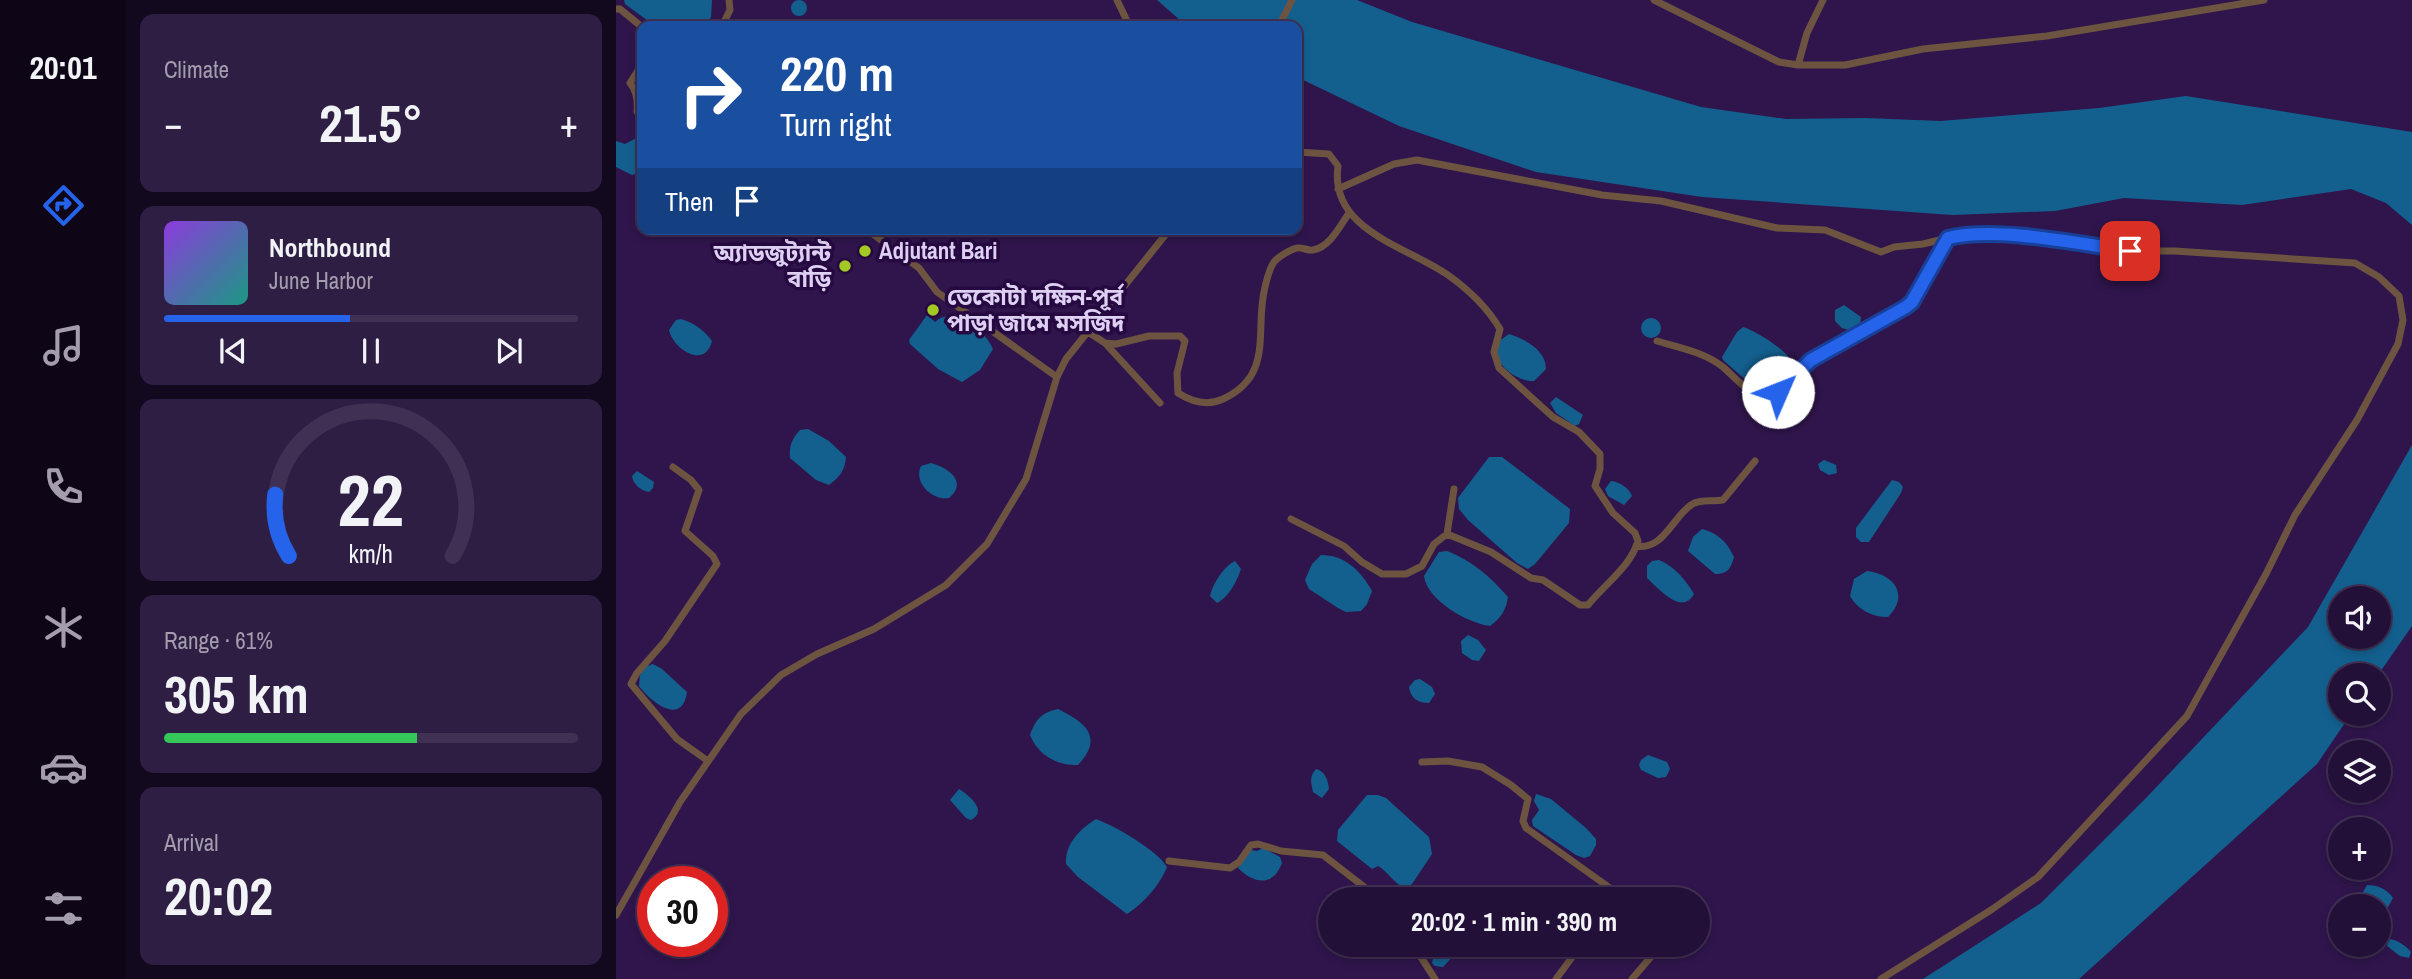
<!DOCTYPE html>
<html lang="en">
<head>
<meta charset="utf-8">
<style>
	:root { --surface:#231039; --page:#2f1e44; --text:#f1f3f6; --muted:#a39dae; --line:#403053; --accent:#2563eb }
	body { margin:0; font-family:"Archivo Narrow","Noto Sans Bengali",sans-serif; background:var(--page); color:var(--text); height:100vh; display:flex; flex-direction:column; font-size:26px; white-space:nowrap }
	* { box-sizing:border-box; margin:0 }
	p { font-size:23px; color:var(--muted) }
	.icon { flex:none; width:38px; height:38px; fill:none; stroke:currentColor; stroke-width:2; stroke-linecap:round; stroke-linejoin:round }
	.map { position:relative; flex:1; overflow:hidden }
	.side { display:flex; flex-direction:column; gap:14px; padding:14px; background:#13091f; width:490px }
	.side>* { flex:none }
	.top-card { position:absolute; left:21px; top:21px; width:665px; height:214px; border-radius:14px; box-shadow:0 4px 10px #0003,0 0 0 2px var(--line); background:#1a4fa0; color:#fff; overflow:hidden }
	.buttons { position:absolute; left:1712px; top:586px; display:grid; gap:14px }
	.buttons a { display:grid; place-items:center; width:63px; height:63px; border-radius:50%; background:var(--surface); box-shadow:0 4px 10px #0003,0 0 0 2px var(--line); font-size:35px }
	.speed { position:absolute; left:21px; top:866px; display:flex; gap:14px; font-size:35px; font-weight:700; text-align:center }
	.speed>* { display:grid; place-content:center; width:91px; height:91px; border-radius:50%; background:var(--surface); box-shadow:0 4px 10px #0003,0 0 0 2px var(--line); line-height:1 }
	.speed .limit { border:10px solid #d22; background:#fff; color:#111 }
	.pin { position:absolute; display:grid; place-items:center; width:60px; height:60px; color:#fff; margin:-30px; border-radius:14px; box-shadow:0 4px 10px #0006 }
	.me { position:absolute; width:77px; margin:-38px; rotate:46deg; stroke-linejoin:round; filter:drop-shadow(0 0 5px #0008) }
	.turn { display:flex; align-items:center; gap:24px; height:147px; padding:0 28px; font-size:32px }
	.turn .icon { width:91px; height:91px; stroke-width:2.5 }
	.turn b { display:block; font-size:49px; line-height:60px }
	.then { display:flex; align-items:center; height:66px; padding:0 28px; background:#0003; gap:14px; font-size:26px }
	.big { font-size:52px; font-weight:700; line-height:1.1 }
	.side .tile { flex:1; display:flex; flex-direction:column; justify-content:center; gap:10px; min-width:0; padding:0 24px; border-radius:14px; background:var(--page) }
	.side .dial { align-items:center; gap:0 }
	.dial svg { height:182px; overflow:visible; fill:none; stroke:var(--line); stroke-width:7; stroke-linecap:round; text-anchor:middle }
	.dial text { fill:var(--text); stroke:none }
	.song { display:flex; align-items:center; gap:21px }
	.cover { width:84px; height:84px; border-radius:10px; background:linear-gradient(135deg,hsl(270 70% 55%),hsl(170 70% 35%)) }
	.played { height:7px; border-radius:4px; background:linear-gradient(90deg,var(--accent) 45%,var(--line) 45%) }
	.keys { display:flex; justify-content:space-around; direction:ltr }
	.heat { display:flex; justify-content:space-between; align-items:center; font-size:38px; direction:ltr }
	.charge { height:10px; border-radius:5px; background:linear-gradient(90deg,#34c759 61%,var(--line) 0) }
	.trip { position:absolute; left:702px; top:887px; width:392px; height:70px; border-radius:35px; background:var(--surface); box-shadow:0 4px 10px #0003,0 0 0 2px var(--line); font-weight:700; line-height:70px; text-align:center }
	main { display:flex; flex:1; min-height:0 }
	.menu { display:flex; flex-direction:column; width:126px; justify-content:space-around; align-items:center; background:#0e0617; color:var(--muted) }
	.menu .icon { width:49px; height:49px }
	.menu .on { color:var(--accent) }
	.menu b { font-size:32px; color:var(--text) }
	.map>svg:first-child { display:block }
	.water { fill:#13608f; fill-rule:evenodd }
	.lines { fill:none; stroke-linecap:round; stroke-linejoin:round }
	.minor { stroke:#6c5440; stroke-width:7 }
	.route-casing { stroke:#184099; stroke-width:18 }
	.route { stroke:#2563eb; stroke-width:12 }
	.poi-dot { fill:#a4c824; stroke:#260941; stroke-width:2.5 }
	.labels { text-anchor:middle; stroke-width:7; stroke-linejoin:round; paint-order:stroke }
	.poi-label { font-size:23px; font-weight:bold; fill:#ddd0f3; stroke:#260941; text-anchor:start }
</style>
</head>
<body>
<main>
<nav class="menu">
<b>20:01</b>
<svg class="icon on" aria-label="directions" viewBox="0 0 24 24"><path d="M12 3l9 9-9 9-9-9zM9 14v-3h6M13 9l2 2-2 2"/></svg>
<svg class="icon" aria-label="music" viewBox="0 0 24 24"><path d="M9 18V5l10-2v13"/><circle cx="6" cy="18" r="3"/><circle cx="16" cy="16" r="3"/></svg>
<svg class="icon" aria-label="phone" viewBox="0 0 24 24"><path d="M5 4h4l2 5-3 2q2 4 5 5l2-3 5 2v4C11 20 4 13 5 4z"/></svg>
<svg class="icon" aria-label="climate" viewBox="0 0 24 24"><path d="M12 3v18M4 7l16 10M4 17L20 7"/></svg>
<svg class="icon" aria-label="car" viewBox="0 0 24 24"><path d="M5 17H2v-5l4-1 3-4h7l3 4 3 1v5h-3M9 17h6M6 11h13"/><circle cx="7" cy="17" r="2"/><circle cx="17" cy="17" r="2"/></svg>
<svg class="icon" aria-label="filters" viewBox="0 0 24 24"><path d="M4 7h16M4 17h16"/><circle cx="9" cy="7" r="2"/><circle cx="15" cy="17" r="2"/></svg>
</nav>
<section class="side">
<div class="tile"><p>Climate</p>
<div class="heat"><a>−</a><b class="big">21.5°</b><a>+</a></div>
</div>
<div class="tile">
<div class="song"><i class="cover"></i><div><b>Northbound</b><p>June Harbor</p></div></div>
<div class="played"></div>
<div class="keys"><svg class="icon" aria-label="previous" viewBox="0 0 24 24"><path d="M18 5L8 12l10 7zM5 5v14"/></svg><svg class="icon" aria-label="pause" viewBox="0 0 24 24"><path d="M8 5v14M16 5v14"/></svg><svg class="icon" aria-label="next" viewBox="0 0 24 24"><path d="M6 5l10 7-10 7zM19 5v14"/></svg></div>
</div>
<div class="tile dial"><svg viewBox="0 0 100 80">
<path d="M14 69A42 42 0 1 1 86 69"/>
<path d="M14 69A42 42 0 0 1 8 42" stroke="#2563eb"/>
<text x="50" y="56" font-size="32" font-weight="700">22</text>
<text x="50" y="72" font-size="11">km/h</text>
</svg></div>
<div class="tile"><p>Range · 61%</p><b class="big">305 km</b><div class="charge"></div></div>
<div class="tile"><p>Arrival</p><b class="big">20:02</b></div>
</section>
<div class="map">
<svg width="1796" height="979" viewBox="0 0 1796 979">
	<rect width="100%" height="100%" fill="#2f154c"/>
	<!-- water -->
	<path class="water" d="M175 8a8 8 0 1 1 16 0a8 8 0 1 1-16 0Z
		M8,0H96L95,17L89,26H39L9,4Z
		M541,0H741L796,22L1085,107L1170,119L1249,118L1325,121L1483,108L1570,96L1796,132V225L1770,203L1735,189L1626,205L1508,198L1439,211L1336,215L1086,197L920,172L783,126L681,77V26H576L565,21Z
		M26,135V168L23,173L16,175L0,167V141L9,144Z
		M1228,305L1245,317L1244,325L1239,332L1226,328L1219,321V310Z
		M311,315L319,322C338,305 369,330 377,349L364,370L346,382L322,369L294,344L293,340Z
		M1025 328a10 10 0 1 1 20 0a10 10 0 1 1-20 0Z
		M65,319C78,323 88,330 96,341C89,370 57,349 53,330L60,320Z
		M1127,327C1138,330 1175,352 1176,364C1176,374 1164,384 1156,391L1139,388L1107,360L1106,357L1121,332Z
		M893,334C909,339 930,350 930,369L918,381C904,382 882,368 881,353C881,349 883,345 883,341Z
		M940,397L967,415L963,424L959,426L940,413L934,403Z
		M192,429L213,441L230,457C229,470 224,477 213,485L200,480L174,458C173,445 176,439 184,430Z
		M1796,445V626L1762,675L1724,676V714H1735L1701,764L1463,979H1307L1425,903L1531,797L1692,627ZM1724,598H1762V637H1724Z
		M873,457H886L954,509L953,523L919,564L912,569L901,563L852,520L843,509L842,498Z
		M1208,460L1220,465L1221,473L1213,475L1204,470L1202,464Z
		M315,463C333,468 352,482 333,498C317,501 297,483 305,466Z
		M21,471L38,482L37,488L33,492C25,491 17,484 16,476Z
		M1276,480L1283,482L1287,487L1285,493L1253,542H1245L1240,537V528Z
		M995,481C1004,482 1013,488 1016,496L1008,505L992,496L989,489Z
		M1086,529C1102,533 1111,542 1118,557C1115,568 1112,574 1099,574L1072,551L1077,537Z
		M831,551C855,560 875,577 892,597C890,610 885,618 874,626C851,623 811,600 808,576L823,552Z
		M705,555C729,555 745,571 756,591L751,604L745,611L730,612L722,608L693,589L689,580L696,564Z
		M1043,560C1058,566 1070,580 1078,594C1066,616 1043,589 1031,578V566L1036,561Z
		M619,561L625,569C621,581 612,598 601,603L594,596C597,584 607,567 619,561Z
		M1251,571C1278,574 1294,595 1272,617C1256,617 1242,610 1234,596L1238,579Z
		M852,635L862,640L870,650L863,661L856,660L846,653L845,641Z
		M37,664L46,669L71,692C66,727 35,702 23,686L24,675L31,666Z
		M804,679L816,687L819,694L813,703C802,703 795,699 793,687L799,680Z
		M442,709C470,723 488,737 462,765C441,766 422,755 414,735C420,719 425,713 442,709Z
		M1032,755L1051,762L1054,769L1050,777L1042,778L1025,770L1023,765L1025,760Z
		M700,769C709,771 712,780 713,789L706,798L697,792C695,782 693,777 700,769Z
		M343,789C354,796 372,811 355,820L350,818L334,800Z
		M920,794L935,799L970,828L980,839V845L974,856L968,858L960,855L917,826L916,820L923,810L918,801Z
		M751,795H762L770,798L813,837L816,854L796,884L790,888C777,884 773,872 762,866L756,869L721,841L722,830Z
		M480,819C499,826 541,850 551,867C544,885 527,904 511,914L462,877L450,864C449,844 463,830 480,819Z
		M647,848L664,857L666,863C657,887 638,884 622,868L635,850L641,851Z
		M1751,885C1762,885 1771,889 1777,898L1771,909L1765,910L1748,901L1746,894Z
		M1773,939C1782,940 1790,946 1795,952L1793,958L1784,956L1771,946Z
		M820,945H840L839,954L827,967L819,966L816,963Z"/>
	<g class="lines">
		<!-- minor -->
		<path class="minor" d="M501,0L511,21L516,26
			M1038,0L1163,62L1182,65H1229L1307,49L1431,36L1648,0
			M0,9H4L26,27
			M106,26L114,10L113,0
			M663,26L676,0
			M26,64L14,83C21,91 22,101 21,112L26,116
			M1182,65L1191,33L1207,0
			M722,189L778,164L801,160L986,195L1045,201L1161,228L1209,230L1265,252L1278,247L1307,244L1344,235L1405,236L1514,251H1559L1739,263L1763,277L1783,296L1787,320L1782,344L1741,420L1679,515L1650,574L1571,716L1422,877L1375,910L1265,979
			M250,229L303,268L321,292L441,377
			M472,332L489,343L544,403
			M1041,341C1064,348 1088,352 1107,367C1121,379 1136,400 1157,396L1195,361L1290,307L1296,301L1332,238
			M489,343L500,344L533,336H564L569,341L561,373L562,393C576,402 592,406 607,399C659,375 638,330 649,287C651,279 653,269 658,262C662,257 675,249 681,248C686,247 692,251 697,250C714,247 724,226 733,213
			M57,467L75,480L83,490L69,531L97,556L101,564L49,641L21,673L15,684L61,739L92,761
			M675,519L728,546L746,562L766,574H790L806,566L818,544L831,534L875,552L915,578L927,580L964,605H972C988,585 1015,566 1022,541L1019,533L997,513L979,486L984,469V454L963,432L937,417L883,368L878,352L884,329C871,307 853,290 832,275C790,246 713,230 722,166L713,154L681,152
			M831,534L838,489
			M1020,546C1047,551 1056,518 1075,505C1083,499 1096,502 1107,500L1139,461
			M806,762L832,761L866,767L895,785L912,799L907,821L910,828L994,888L1026,897L1029,900
			M553,861L614,868L623,862L635,845L642,844L665,851L707,855L765,900
			M0,915L64,802L125,714L165,675L201,654L258,629L330,585L371,544L410,479L441,377L450,359L554,229
			M797,945L819,979
			M940,979L965,945
			M1016,979L1039,952"/>
	</g>
	<g class="lines">
		<defs>
			<path id="route" d="M1162,392L1195,360L1290,307L1296,302L1332,238C1379,226 1464,244 1514,251"/>
		</defs>
		<!-- route casing -->
		<use href="#route" class="route-casing"/>
		<!-- route -->
		<use href="#route" class="route"/>
	</g>
	<!-- markers -->
	<g class="poi-dot">
		<circle cx="249" cy="251" r="7"/>
		<circle cx="229" cy="266" r="7"/>
		<circle cx="317" cy="310" r="7"/>
	</g>
	<g class="labels">
		<!-- poi labels -->
		<g class="poi-label">
			<text x="263" y="259">Adjutant Bari</text>
			<text x="215" y="261" text-anchor="end">অ্যাডজুট্যান্ট<tspan x="215" dy="26">বাড়ি</tspan></text>
			<text x="331" y="305">তেকোটা দক্ষিন-পূর্ব<tspan x="331" dy="26">পাড়া জামে মসজিদ</tspan></text>
		</g>
	</g>
</svg>
<div class="buttons">
<a><svg class="icon" aria-label="sound" viewBox="0 0 24 24"><path d="M4 9h4l5-4v14l-5-4H4zM17 9q2 3 0 6"/></svg></a>
<a><svg class="icon" aria-label="search" viewBox="0 0 24 24"><circle cx="10" cy="10" r="6"/><path d="M15 15l6 6"/></svg></a>
<a><svg class="icon" aria-label="layers" viewBox="0 0 24 24"><path d="M12 4l9 5-9 5-9-5zM3 14l9 5 9-5"/></svg></a>
<a>+</a>
<a>−</a>
</div>
<div class="speed"><div class="limit">30</div></div>
<div class="pin" style="left:1514px;top:251px;background:#d93025"><svg class="icon" aria-label="arrive" viewBox="0 0 24 24"><path d="M6 21V4h12l-3 4 3 4H6"/></svg></div>
<svg class="me" style="left:1162px;top:392px" viewBox="-20 -20 40 40"><circle r="19" fill="#fff"/><path d="M0-13L10 11 0 6-10 11z" fill="#2563eb"/></svg>
<div class="trip">20:02 · 1 min · 390 m</div>
<div class="top-card">
<div class="turn"><svg class="icon" aria-label="right" viewBox="0 0 24 24"><path d="M7 20v-9h11M14 6l5 5-5 5"/></svg><div><b>220 m</b>Turn right</div></div>
<div class="then">Then<svg class="icon" aria-label="arrive" viewBox="0 0 24 24"><path d="M6 21V4h12l-3 4 3 4H6"/></svg></div>
</div>
</div>
</main>
</body>
</html>
